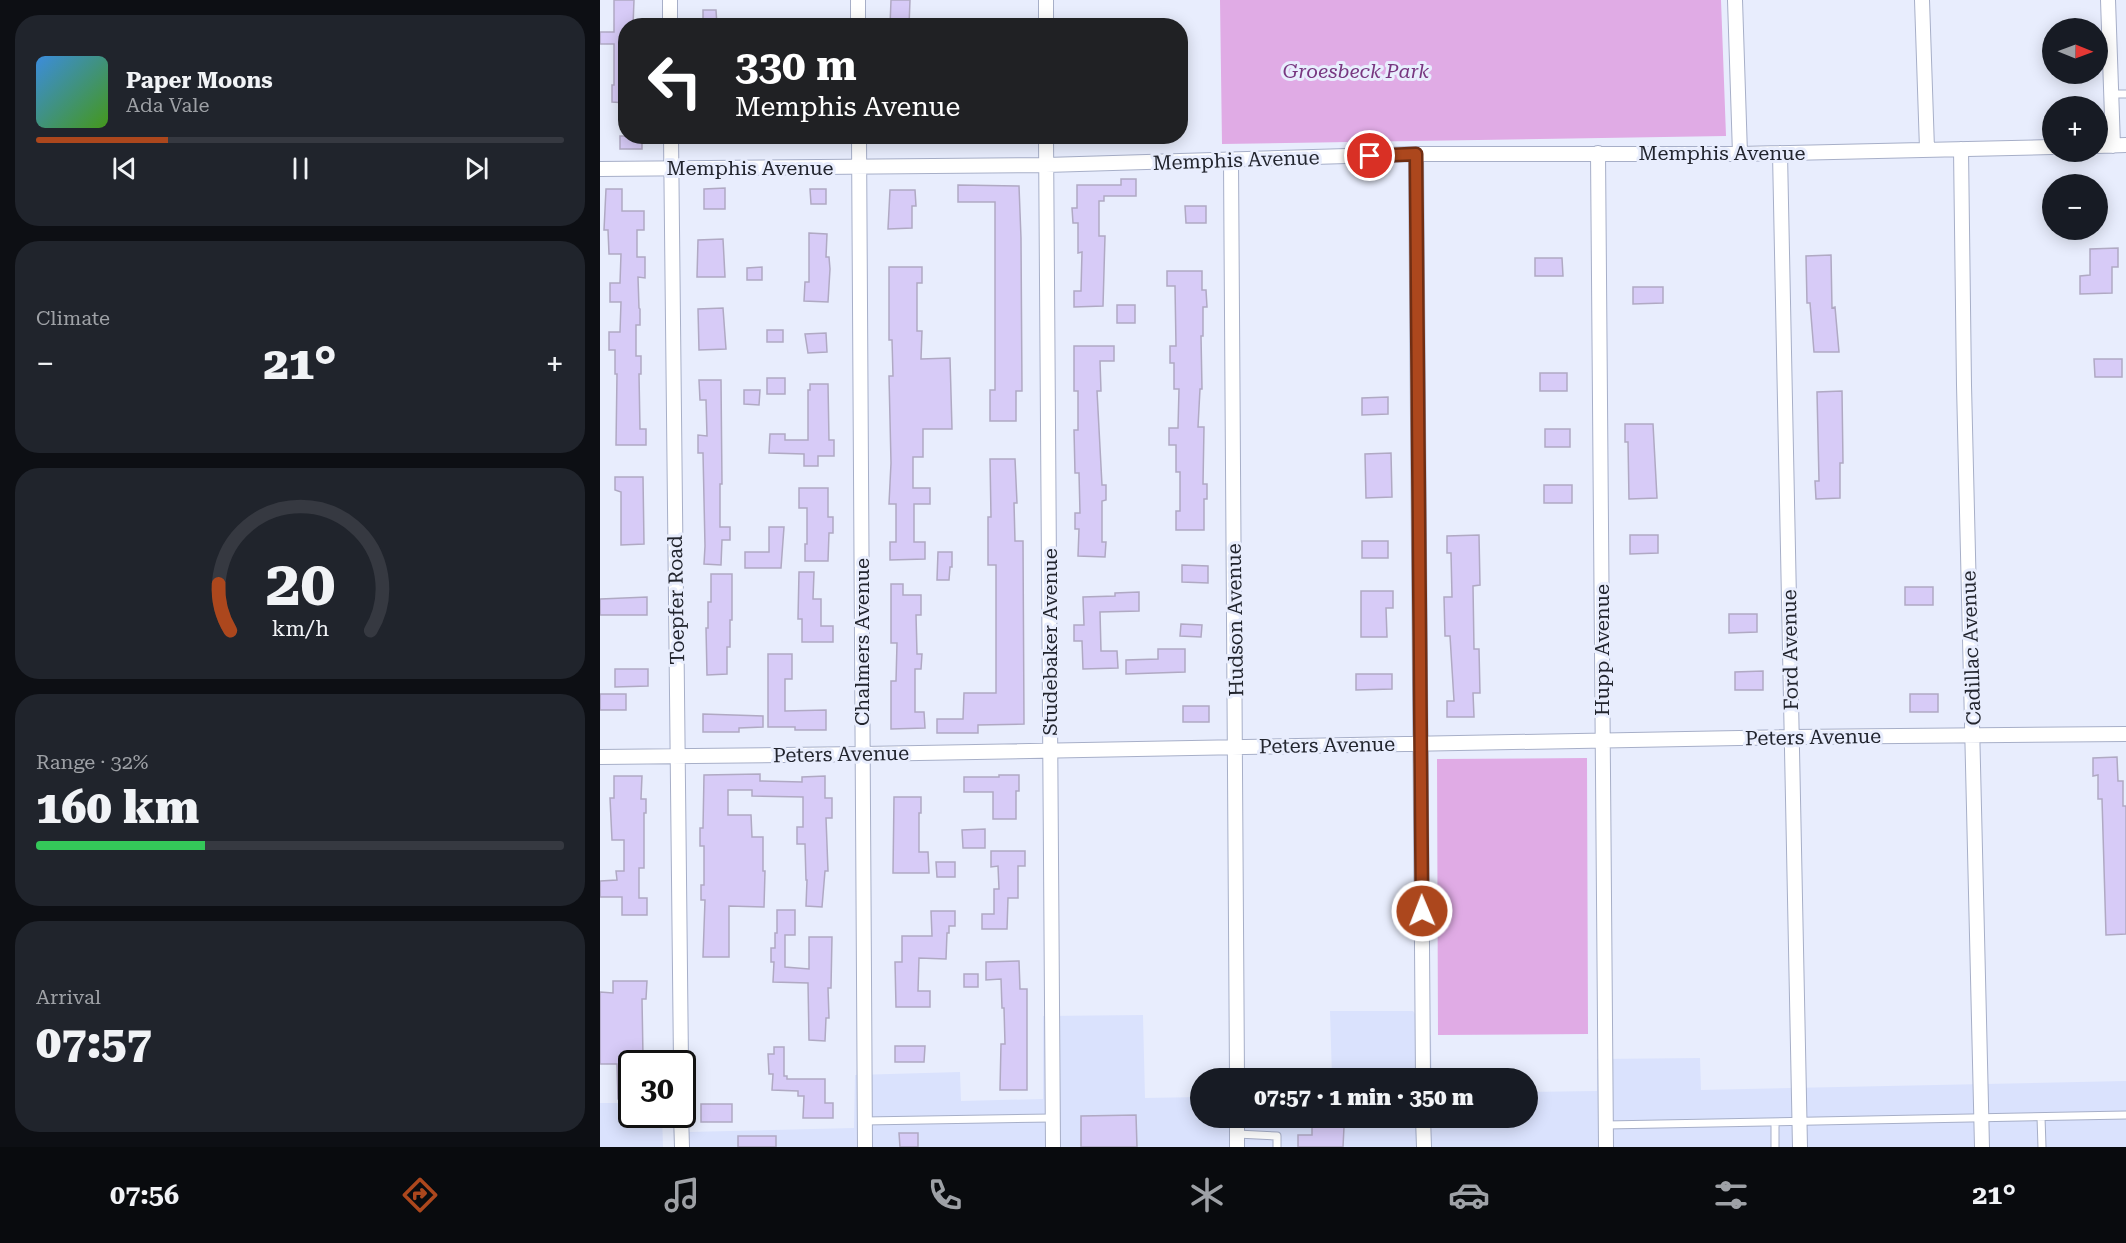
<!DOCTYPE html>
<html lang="en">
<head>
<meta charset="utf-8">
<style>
	:root { --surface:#171b24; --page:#20242c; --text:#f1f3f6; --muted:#9ea1a6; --line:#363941; --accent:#ac471d }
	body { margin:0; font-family:"Roboto Serif",serif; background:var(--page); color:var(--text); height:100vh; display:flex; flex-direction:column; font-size:22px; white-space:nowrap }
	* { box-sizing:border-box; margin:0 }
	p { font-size:20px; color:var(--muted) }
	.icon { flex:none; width:33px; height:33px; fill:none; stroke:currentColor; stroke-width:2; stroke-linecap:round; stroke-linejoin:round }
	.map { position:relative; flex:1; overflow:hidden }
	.details { display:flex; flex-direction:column; gap:15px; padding:15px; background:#0d0f14; width:600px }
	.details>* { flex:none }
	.guide { position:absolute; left:18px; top:18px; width:570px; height:126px; border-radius:24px; box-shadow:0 3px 15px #0003; background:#202124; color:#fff; overflow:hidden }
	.needle { width:39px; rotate:91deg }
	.tools { position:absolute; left:1442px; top:18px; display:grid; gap:12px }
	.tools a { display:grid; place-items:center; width:66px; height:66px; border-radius:50%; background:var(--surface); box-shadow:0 3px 15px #0003; font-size:30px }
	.speed { position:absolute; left:18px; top:1050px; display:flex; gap:12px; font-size:30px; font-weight:700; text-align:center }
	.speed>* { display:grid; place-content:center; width:78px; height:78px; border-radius:50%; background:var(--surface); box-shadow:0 3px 15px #0003; line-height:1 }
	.speed .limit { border:3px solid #111; border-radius:9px; background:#fff; color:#111 }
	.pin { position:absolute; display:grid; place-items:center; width:51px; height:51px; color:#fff; margin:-26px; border:3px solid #fff; border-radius:50%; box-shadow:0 2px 6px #0007 }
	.me { position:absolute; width:66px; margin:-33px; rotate:359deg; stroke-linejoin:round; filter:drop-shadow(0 0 4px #0008) }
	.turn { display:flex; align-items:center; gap:21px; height:126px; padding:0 18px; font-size:27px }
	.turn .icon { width:78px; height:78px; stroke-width:2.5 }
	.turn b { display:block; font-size:42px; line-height:51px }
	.big { font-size:45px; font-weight:800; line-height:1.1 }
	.details .tile { flex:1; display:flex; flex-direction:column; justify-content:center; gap:9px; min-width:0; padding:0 21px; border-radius:24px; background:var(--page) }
	.details .dial { align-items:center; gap:0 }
	.dial svg { height:156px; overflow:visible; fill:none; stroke:var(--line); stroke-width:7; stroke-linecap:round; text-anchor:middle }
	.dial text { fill:var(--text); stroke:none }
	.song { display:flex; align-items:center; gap:18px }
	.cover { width:72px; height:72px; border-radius:9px; background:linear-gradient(135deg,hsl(210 70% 55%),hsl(100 70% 35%)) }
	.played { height:6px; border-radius:3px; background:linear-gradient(90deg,var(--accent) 25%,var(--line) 25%) }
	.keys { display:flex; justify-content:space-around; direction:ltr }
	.heat { display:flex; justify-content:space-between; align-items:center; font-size:33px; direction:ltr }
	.charge { height:9px; border-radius:4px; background:linear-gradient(90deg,#34c759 32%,var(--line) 0) }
	.trip { position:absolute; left:590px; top:1068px; width:348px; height:60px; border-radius:30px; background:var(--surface); box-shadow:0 3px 15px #0003; font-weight:800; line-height:60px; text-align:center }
	.tab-bar { display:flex; height:96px; justify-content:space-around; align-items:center; background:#090b0e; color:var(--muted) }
	.tab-bar .icon { width:42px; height:42px }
	.tab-bar .selected { color:var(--accent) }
	.tab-bar b { font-size:27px; color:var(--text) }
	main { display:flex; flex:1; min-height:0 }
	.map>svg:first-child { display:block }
	.built { fill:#dae2fd }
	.green { fill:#e0abe5 }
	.building { fill:#d7cbf7; stroke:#b0a9c3; stroke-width:1.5 }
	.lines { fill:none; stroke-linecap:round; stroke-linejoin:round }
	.lane-casing { stroke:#a7afc8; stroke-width:9 }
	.street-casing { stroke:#a7afc8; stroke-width:16 }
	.lane { stroke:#fff; stroke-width:7 }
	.street { stroke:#fff; stroke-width:14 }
	.route-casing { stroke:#702e13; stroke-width:15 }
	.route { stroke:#ac471d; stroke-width:10 }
	.labels { text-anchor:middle; stroke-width:6; stroke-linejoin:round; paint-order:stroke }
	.park-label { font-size:20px; font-style:italic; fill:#783780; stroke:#e8edfd }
	.street-label { font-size:20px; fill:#22252e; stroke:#e8edfd }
</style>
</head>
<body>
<main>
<section class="details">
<div class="tile">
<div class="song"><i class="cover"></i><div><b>Paper Moons</b><p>Ada Vale</p></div></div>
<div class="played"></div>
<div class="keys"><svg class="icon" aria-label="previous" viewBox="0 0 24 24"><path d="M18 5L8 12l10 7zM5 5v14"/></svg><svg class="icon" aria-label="pause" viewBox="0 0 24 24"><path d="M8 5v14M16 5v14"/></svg><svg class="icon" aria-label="next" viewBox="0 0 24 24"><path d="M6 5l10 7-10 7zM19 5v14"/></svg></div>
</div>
<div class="tile"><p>Climate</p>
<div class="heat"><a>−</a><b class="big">21°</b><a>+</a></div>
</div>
<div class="tile dial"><svg viewBox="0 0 100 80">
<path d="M14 69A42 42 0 1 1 86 69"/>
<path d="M14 69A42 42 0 0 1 8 45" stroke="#ac471d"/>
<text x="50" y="56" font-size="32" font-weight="700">20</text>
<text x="50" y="72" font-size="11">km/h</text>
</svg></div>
<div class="tile"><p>Range · 32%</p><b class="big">160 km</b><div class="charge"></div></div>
<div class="tile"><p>Arrival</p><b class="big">07:57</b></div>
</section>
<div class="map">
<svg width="1526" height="1147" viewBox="0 0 1526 1147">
	<rect width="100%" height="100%" fill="#e8edfd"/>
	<!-- built -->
	<path class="built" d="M730,1011H813L831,1036L832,1078H732Z
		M543,1015L545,1098L600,1097V1118H649L650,1124L732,1122V1118H927V1092L997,1091V1059L1100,1058L1101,1090L1526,1081V1147H88L87,1132L254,1128L255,1075L360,1072L361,1101L443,1099V1016Z
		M0,1103H31L32,1114L62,1115L63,1147H0Z"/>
	<!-- green -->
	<path class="green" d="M620,0H1121L1126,136L622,144Z
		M987,758L988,1034L838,1035L837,759Z"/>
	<!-- building -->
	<path class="building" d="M14,0H34L33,26H26V103L12,102V85H14V44H0V32H14Z
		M291,0H310L309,26H290Z
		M103,10H116L117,26H103Z
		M20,136H42V149H20Z
		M521,179H536V196H504V201H499V236H505L503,306L474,307V291H481L482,252L478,253V223H473L472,208H477V185H521Z
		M358,185L419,186L421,238L422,391H416V421H390V390H395V202H358Z
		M125,188V209H104V189Z
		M6,189H22V211H44V230H37V257H45V278L38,277L39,308L40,309V325H36V356H41V374H39L40,429H46V445H16L17,374H15V350H9V332H20L21,302H10V283H20L21,254H9L8,230H4Z
		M210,189H226V204H211Z
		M290,190H315L316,206H312V228L288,229Z
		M585,206H606V223H586Z
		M209,233L227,234L226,257H229L230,269L228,302L204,301L205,282H209Z
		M123,239L125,277H97L98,240Z
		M1518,248V267H1512V293L1480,294V276L1490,275V249Z
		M1231,255L1232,308L1235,307L1239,352H1214L1210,303H1207L1206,256Z
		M935,258H962L963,276H935Z
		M162,267V280H147V268Z
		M289,267H322V283H317V331H322L321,359L350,358L352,429H323V457H313V488H330V504H314V542H325V559L290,560V542H296V504H289L291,463L289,376H293L292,340H289Z
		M567,271H602V290H606L607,307H603V336H601L602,389H600L598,427H604L603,484H607V499H604V530H576V511H580V472H576V445H569V428H578L579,389H574V363H570V346H576L575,286H567Z
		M1033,287H1063V303L1033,304Z
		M517,305H535V323H517Z
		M123,308L126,349L99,350L98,309Z
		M167,330H183V342H167Z
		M226,333L227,352L208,353L205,334Z
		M474,346H514V361H500L501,391H497L502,485H506V500L502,501V542H506L505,557L478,556L479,529H475V513H480L479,473H475L474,430H478V391H474Z
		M1494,359H1522V377H1495Z
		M940,373H967V391H940Z
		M167,378H185V394H167Z
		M99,380H121L122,484H120V527H130V540H122L121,565L104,564L105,546L103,453H98V435L107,436L106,400H100Z
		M210,384H228L229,440H234V456H218V466H204V454L169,453L170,434H185V440H208V390H210Z
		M144,390H160L159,405L144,404Z
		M1242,391L1243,463H1240V498L1216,499L1215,481H1219L1217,392Z
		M788,397V414L762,415V398Z
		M1025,424H1053L1057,498L1029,499L1028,442H1025Z
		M945,429H970V447H945Z
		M791,453L792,497L766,498L765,454Z
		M390,459H415L417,503H414L415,541H423L424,724L378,725V733H337V719H363L364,693H396V565H388V517H391Z
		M15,477H43L44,544L21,545V492L15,490Z
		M944,485H972V503H944Z
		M199,488H228V517H233V533H229L228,561H205V544H207V508H199Z
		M169,527H184L181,568H145V552H169Z
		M879,535L880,585L873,586L874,649H879L880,693H873L874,717H847V701H854L850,636H845L844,597H852L851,553H847V536Z
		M1030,535H1058V553L1030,554Z
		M762,541H788V558H762Z
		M338,552H352V567H350L349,580H337Z
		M582,565L608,566V583L582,582Z
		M199,572H214L213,599H221V626H233V642H202V619H198Z
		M111,574H132V620H130V647H127V674L107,675L106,628H108V602H111Z
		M291,584H303V595H321V615H316L317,654H322L321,669H315V712H324L325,728L291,729V681H296L297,643H291Z
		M1305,587H1333V605H1305Z
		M761,591H793V608H786L787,637H761Z
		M539,592V611L500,612L501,651H517L518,668L483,669L482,641H474V625H484L483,597L515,596V593Z
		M47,597V615H0V599Z
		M1129,614H1157V632L1129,633Z
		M581,624L602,625L601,637L580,636Z
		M558,649H585V672L526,674V660L558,659Z
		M168,654H192V679H185V711L226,710V730H195V727H168Z
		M15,669H48V686L15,687Z
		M1163,671V690H1135V672Z
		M756,674H792V689L756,690Z
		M0,694H26V710H0Z
		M1310,694H1338V712H1310Z
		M583,706H609V722H583Z
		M103,714L163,716V727L139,728V732H103Z
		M1517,757L1518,781H1523V806H1526V934L1506,935L1502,799H1498V775L1493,776V758Z
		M160,774V781L202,782V777L225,776V798H232V818H226L228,871H225L222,907L206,906L207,880H206L205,844H197V827H203V797L152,796V790H128V815H151L152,837H163V871H165L164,907L129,906V957H103L105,900H101V885H104V846H100V828H103L104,775Z
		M399,775H419V791H416V819H393V792H364V777H399Z
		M14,776H42L41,799H46V813H44V868H39V898H47V915H22V897H0V881L17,880L16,871H24V840H12L10,798H14Z
		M294,797H321V813H319V852H328L329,873H293Z
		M385,829V848H363L362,830Z
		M391,851H425V866H418V898H408L407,929H382V914H394V889H399L398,866L391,867Z
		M336,862H355V877H337Z
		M177,910H195V935H185V967L209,969V937H232L231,988H228L229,1018H226L225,1041L209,1040L208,983L173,982L174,962H171V948H175V933H177Z
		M331,911H355V926H349V933H347L346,959L319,958L318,991H330V1007H296L295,962H302V936H332Z
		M419,961L420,989H427V1090H400L401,1044H405L404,1008H402L401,979L386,980V962Z
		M364,974H378V987H364Z
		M13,981H47L46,999H42L43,1057H33L32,1099H18L17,1064H0V992L13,993Z
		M295,1046H325L324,1062H295Z
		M174,1047H184V1076H187V1079H225V1103H233V1118H203L204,1096H198V1091L172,1090L173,1074H169L168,1054H174Z
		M101,1104H132V1122H101Z
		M536,1115L537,1147H481V1116Z
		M712,1127H744L743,1147H698V1135H712Z
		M299,1133H318V1147H300Z
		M138,1136H176V1147H138Z"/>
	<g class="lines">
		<defs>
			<path id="lane" d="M1511,94H1526
				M1441,1117L1442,1147
				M264,1121L452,1118
				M1175,1122V1147
				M1006,1125L1526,1115
				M637,1134L677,1136V1147"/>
			<path id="street" d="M70,0V26
				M258,0V26
				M446,0V26
				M1135,0L1140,154
				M1322,0L1327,149
				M1508,0L1513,146
				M71,136L81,1064
				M259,136L265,1147
				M446,136L453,1147
				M1497,146L1526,145
				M1361,149L1364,385L1382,1147
				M998,153L1006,1147
				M1180,153L1200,1147
				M816,154L823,1078
				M631,161L637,1078
				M0,169L446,165L816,154H1140L1452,147
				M0,757L263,754L1192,737L1526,734
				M81,1114L82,1147
				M637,1118V1147
				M823,1118L824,1147"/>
		</defs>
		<!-- lane casing -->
		<use href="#lane" class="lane-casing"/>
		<!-- street casing -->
		<use href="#street" class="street-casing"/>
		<!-- lane -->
		<use href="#lane" class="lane"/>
		<!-- street -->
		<use href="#street" class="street"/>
	</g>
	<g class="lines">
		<defs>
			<path id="route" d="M770,156L816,154L822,911"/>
		</defs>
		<!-- route casing -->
		<use href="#route" class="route-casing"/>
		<!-- route -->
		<use href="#route" class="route"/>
	</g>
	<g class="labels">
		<!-- park labels -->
		<g class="park-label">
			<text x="756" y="78">Groesbeck Park</text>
		</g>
		<!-- street labels -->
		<g class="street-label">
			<text x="1122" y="160">Memphis Avenue</text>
			<text transform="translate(636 160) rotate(-2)" y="7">Memphis Avenue</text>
			<text x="150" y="175">Memphis Avenue</text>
			<text transform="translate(76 600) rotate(-91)" y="7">Toepfer Road</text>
			<text transform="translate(635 620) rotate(-91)" y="7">Hudson Avenue</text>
			<text transform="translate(262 642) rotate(-90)" y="7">Chalmers Avenue</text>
			<text transform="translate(450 642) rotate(-90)" y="7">Studebaker Avenue</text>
			<text transform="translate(1371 648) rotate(-92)" y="7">Cadillac Avenue</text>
			<text transform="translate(1002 650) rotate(-90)" y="7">Hupp Avenue</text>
			<text transform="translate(1190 650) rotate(-91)" y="7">Ford Avenue</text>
			<text transform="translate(1213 737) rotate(-1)" y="7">Peters Avenue</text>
			<text transform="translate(727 745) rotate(-1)" y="7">Peters Avenue</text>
			<text transform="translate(241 754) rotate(-1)" y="7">Peters Avenue</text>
		</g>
	</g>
</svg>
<div class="tools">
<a><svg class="needle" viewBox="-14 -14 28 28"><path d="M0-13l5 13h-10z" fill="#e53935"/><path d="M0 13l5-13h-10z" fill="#9ea1a6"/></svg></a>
<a>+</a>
<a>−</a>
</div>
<div class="speed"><div class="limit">30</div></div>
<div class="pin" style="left:770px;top:156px;background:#d93025"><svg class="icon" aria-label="arrive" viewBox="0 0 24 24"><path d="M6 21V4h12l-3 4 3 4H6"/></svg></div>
<svg class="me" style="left:822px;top:911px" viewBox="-20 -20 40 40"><circle r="17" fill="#ac471d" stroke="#fff" stroke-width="3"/><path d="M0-11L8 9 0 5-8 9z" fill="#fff"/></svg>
<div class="trip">07:57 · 1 min · 350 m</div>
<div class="guide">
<div class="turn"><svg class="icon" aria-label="left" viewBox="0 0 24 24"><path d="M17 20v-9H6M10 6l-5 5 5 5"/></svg><div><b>330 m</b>Memphis Avenue</div></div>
</div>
</div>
</main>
<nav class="tab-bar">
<b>07:56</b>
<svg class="icon selected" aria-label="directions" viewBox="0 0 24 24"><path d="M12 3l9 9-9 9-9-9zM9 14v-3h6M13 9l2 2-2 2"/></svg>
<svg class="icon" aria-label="music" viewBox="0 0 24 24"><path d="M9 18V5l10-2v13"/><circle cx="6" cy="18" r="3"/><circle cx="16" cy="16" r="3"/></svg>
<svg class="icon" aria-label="phone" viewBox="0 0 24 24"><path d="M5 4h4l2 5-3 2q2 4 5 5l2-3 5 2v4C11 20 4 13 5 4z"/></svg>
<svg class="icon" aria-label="climate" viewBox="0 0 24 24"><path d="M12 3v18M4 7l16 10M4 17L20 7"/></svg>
<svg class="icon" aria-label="car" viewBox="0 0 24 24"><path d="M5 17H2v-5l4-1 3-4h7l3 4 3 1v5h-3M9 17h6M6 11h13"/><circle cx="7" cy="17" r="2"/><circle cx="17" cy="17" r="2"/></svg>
<svg class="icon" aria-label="filters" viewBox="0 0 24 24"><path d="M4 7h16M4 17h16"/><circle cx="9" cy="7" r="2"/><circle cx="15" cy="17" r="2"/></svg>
<b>21°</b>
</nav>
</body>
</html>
